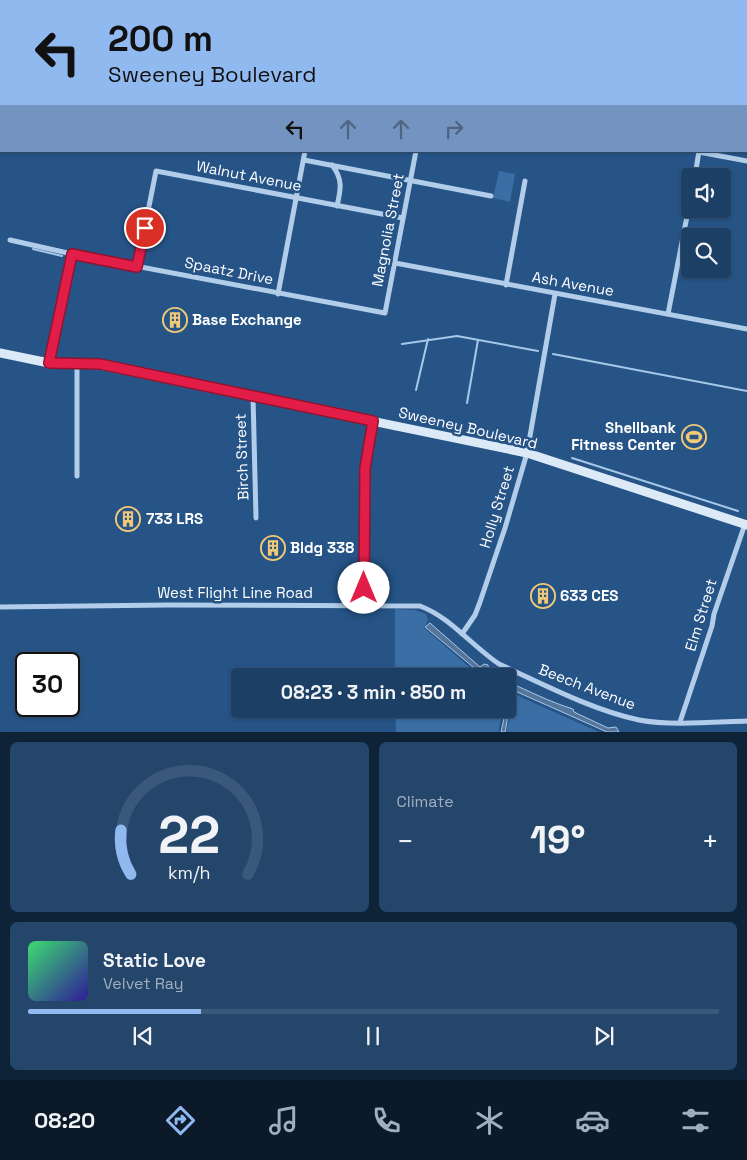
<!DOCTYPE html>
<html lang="en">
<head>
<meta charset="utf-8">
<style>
	:root { --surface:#1c3f65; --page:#25466b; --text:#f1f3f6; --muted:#a0afbf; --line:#3a5879; --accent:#90b9f0 }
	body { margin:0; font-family:"Space Grotesk",sans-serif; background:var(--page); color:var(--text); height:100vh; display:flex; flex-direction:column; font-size:19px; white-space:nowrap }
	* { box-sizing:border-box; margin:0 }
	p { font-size:16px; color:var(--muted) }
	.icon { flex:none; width:28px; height:28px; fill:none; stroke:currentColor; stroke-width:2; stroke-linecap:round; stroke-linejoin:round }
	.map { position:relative; height:732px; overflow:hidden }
	.drawer { display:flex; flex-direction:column; gap:10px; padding:10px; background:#0f2338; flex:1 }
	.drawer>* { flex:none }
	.guide { position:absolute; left:0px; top:0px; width:748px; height:152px; box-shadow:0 1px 4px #0004,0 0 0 1px var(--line); background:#90b9f0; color:#111; overflow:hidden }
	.tools { position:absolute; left:681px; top:168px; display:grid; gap:10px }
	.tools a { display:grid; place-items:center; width:50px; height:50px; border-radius:5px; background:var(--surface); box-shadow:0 1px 4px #0004,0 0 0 1px var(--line); font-size:25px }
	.speed { position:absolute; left:15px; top:652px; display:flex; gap:10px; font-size:25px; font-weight:700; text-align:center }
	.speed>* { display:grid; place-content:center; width:65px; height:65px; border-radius:50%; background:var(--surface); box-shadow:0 1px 4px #0004,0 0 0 1px var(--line); line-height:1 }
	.speed .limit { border:2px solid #111; border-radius:8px; background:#fff; color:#111 }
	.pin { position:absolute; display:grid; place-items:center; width:42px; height:42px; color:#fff; margin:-21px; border:2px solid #fff; border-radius:50%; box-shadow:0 1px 5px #0007 }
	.me { position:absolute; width:55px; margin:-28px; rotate:0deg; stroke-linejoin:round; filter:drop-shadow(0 0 4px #0008) }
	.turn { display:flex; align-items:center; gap:18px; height:105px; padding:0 25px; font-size:22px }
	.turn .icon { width:65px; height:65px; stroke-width:2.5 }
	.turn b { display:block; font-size:35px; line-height:42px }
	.lanes { display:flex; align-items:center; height:48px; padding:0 25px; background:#0003; justify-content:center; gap:25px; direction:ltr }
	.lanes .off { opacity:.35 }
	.big { font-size:38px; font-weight:700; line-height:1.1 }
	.drawer .tile { flex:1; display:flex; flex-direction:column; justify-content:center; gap:8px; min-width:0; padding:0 18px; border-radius:8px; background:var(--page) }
	.drawer .dial { align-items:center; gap:0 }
	.dial svg { height:130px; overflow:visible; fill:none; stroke:var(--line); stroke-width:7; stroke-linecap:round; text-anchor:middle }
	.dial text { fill:var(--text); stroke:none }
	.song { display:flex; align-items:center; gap:15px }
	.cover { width:60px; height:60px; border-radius:8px; background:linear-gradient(135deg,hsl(140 70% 55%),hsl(250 70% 35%)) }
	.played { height:5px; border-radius:2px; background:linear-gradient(90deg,var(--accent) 25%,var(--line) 25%) }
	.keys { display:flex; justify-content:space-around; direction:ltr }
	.heat { display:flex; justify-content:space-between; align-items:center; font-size:28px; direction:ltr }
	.drawer .tiles { flex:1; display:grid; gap:10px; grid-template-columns:1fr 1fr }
	.tile:last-child { grid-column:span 2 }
	.trip { position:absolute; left:231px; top:668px; width:285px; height:50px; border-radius:5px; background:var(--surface); box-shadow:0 1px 4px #0004,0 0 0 1px var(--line); font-weight:700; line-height:50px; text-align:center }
	.dock { display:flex; height:80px; justify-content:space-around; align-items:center; background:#0b1928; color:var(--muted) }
	.dock .icon { width:35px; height:35px }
	.dock .current { color:var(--accent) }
	.dock b { font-size:22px; color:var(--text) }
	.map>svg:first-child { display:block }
	.green { fill:#3a6ea4 }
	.water { fill:#56759a; stroke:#a6c8e9 }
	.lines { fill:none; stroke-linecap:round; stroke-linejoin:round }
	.stream { stroke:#a6c8e9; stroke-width:2 }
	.street { stroke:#b1cde9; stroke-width:5 }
	.secondary { stroke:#dce9f7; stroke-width:9 }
	.route-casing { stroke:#92132f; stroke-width:12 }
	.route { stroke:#e11d48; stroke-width:9 }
	.labels { text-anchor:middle; stroke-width:5; stroke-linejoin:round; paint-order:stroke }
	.street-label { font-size:15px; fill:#fff; stroke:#265487 }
	.poi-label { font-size:15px; font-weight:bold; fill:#fff; stroke:#265487; text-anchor:start }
</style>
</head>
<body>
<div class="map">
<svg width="747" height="733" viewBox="0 0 747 733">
	<rect width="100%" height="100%" fill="#265487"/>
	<!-- green -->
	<path class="green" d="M499,171L515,174L510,202L493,198Z
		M395,609L415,610L426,614L428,620L424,628L468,666L478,672L466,676H395Z
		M516,695L599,732H506Z
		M395,709H503L498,733L396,732Z"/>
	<!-- water -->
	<path class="water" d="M430,623L480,667L484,664L488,665L489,673L495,676H473L481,674L482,672L473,667L425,627Z
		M508,682C529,691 550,702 573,709L574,712L608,728L616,727L619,732H607L515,691L512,695L505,732H501L506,709H508Z"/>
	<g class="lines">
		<!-- stream -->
		<path class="stream" d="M33,249L62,256
			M402,344L457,336L538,351
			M553,354L747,391
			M416,390L428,339
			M467,403L478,340
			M572,458L738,511"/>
		<!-- street -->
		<path class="street" d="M333,1V0
			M746,110H747
			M699,152L747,161
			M304,160L491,196
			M332,165C343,179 341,189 337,206
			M695,176L699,151
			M10,240L72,254L385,313L416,151
			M395,263L747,329
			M137,267L156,171L403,218
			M506,285L525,181
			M278,294L305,151
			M668,314L690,201
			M49,363L72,254
			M77,364V476
			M253,396L256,518
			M364,605L365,468L373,421
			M0,607L167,605L420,606C450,617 472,646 499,664C543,684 592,710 639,720C669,726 716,722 747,721
			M462,634L475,615L480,602L505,528L527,453L555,294
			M680,722L712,626L714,614L745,524"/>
		<!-- secondary -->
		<path class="secondary" d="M127,1L129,0
			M0,46H1
			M0,353L49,363L100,365L527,453L747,525"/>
	</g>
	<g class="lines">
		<defs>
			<path id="route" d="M145,228L137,267L72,254L49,363L100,364L373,421L365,468L364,588"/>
		</defs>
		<!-- route casing -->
		<use href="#route" class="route-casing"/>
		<!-- route -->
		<use href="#route" class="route"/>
	</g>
	<!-- icons -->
	<defs>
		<symbol id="building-ring" viewBox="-11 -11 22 22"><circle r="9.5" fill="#265487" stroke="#f2c976" stroke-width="1.5"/><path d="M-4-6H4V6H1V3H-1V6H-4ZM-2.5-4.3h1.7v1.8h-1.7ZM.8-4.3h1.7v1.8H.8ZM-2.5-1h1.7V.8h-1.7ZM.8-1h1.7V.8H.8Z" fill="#f2c976"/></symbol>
		<symbol id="stadium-ring" viewBox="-11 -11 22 22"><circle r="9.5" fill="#265487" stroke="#f2c976" stroke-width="1.5"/><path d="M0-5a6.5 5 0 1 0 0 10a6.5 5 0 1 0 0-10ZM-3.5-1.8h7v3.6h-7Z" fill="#f2c976"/></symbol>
	</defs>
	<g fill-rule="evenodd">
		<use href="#building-ring" x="161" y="306" width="28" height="28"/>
		<use href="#stadium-ring" x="680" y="423" width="28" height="28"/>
		<use href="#building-ring" x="114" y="505" width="28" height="28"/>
		<use href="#building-ring" x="259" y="534" width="28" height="28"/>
		<use href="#building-ring" x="529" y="582" width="28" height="28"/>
	</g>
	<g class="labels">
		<!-- street labels -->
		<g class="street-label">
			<text transform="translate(249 176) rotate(11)" y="5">Walnut Avenue</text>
			<text transform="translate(388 230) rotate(-79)" y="5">Magnolia Street</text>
			<text transform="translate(229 271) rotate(11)" y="5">Spaatz Drive</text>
			<text transform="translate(573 284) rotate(10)" y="5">Ash Avenue</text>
			<text transform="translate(468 428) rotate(13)" y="5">Sweeney Boulevard</text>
			<text transform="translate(242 457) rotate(-92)" y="5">Birch Street</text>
			<text transform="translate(497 507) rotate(-73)" y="5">Holly Street</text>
			<text x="235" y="598">West Flight Line Road</text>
			<text transform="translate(701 615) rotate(-73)" y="5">Elm Street</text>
			<text transform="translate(587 687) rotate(21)" y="5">Beech Avenue</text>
		</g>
		<!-- poi labels -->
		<g class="poi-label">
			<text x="192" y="325">Base Exchange</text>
			<text x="676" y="433" text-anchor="end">Shellbank<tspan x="676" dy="17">Fitness Center</tspan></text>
			<text x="146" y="524">733 LRS</text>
			<text x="290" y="553">Bldg 338</text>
			<text x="560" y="601">633 CES</text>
		</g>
	</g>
</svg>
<div class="tools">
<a><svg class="icon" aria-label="sound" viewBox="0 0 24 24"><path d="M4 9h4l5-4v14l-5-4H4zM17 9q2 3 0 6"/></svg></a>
<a><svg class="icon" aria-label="search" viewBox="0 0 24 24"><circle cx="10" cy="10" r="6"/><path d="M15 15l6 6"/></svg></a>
</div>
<div class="speed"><div class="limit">30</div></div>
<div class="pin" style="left:145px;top:228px;background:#d93025"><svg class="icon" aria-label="arrive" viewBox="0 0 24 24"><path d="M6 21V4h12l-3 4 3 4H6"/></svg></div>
<svg class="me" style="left:364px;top:588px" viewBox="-20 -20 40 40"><circle r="19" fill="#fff"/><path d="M0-13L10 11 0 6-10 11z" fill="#e11d48"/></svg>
<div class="trip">08:23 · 3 min · 850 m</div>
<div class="guide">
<div class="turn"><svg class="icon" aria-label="left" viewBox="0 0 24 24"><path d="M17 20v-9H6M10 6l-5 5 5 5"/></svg><div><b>200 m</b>Sweeney Boulevard</div></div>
<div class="lanes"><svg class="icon" aria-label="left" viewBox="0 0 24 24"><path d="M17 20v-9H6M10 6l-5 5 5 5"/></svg><svg class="icon off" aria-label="ahead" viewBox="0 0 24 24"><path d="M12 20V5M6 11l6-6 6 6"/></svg><svg class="icon off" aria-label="ahead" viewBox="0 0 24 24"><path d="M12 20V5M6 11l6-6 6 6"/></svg><svg class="icon off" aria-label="right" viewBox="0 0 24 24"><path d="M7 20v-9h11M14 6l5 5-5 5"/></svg></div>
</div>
</div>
<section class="drawer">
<div class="tiles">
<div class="tile dial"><svg viewBox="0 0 100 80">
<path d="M14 69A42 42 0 1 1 86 69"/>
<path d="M14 69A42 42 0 0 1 8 42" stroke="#90b9f0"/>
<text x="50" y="56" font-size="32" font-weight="700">22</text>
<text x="50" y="72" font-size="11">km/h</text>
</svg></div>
<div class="tile"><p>Climate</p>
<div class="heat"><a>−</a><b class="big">19°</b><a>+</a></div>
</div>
<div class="tile">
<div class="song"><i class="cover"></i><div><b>Static Love</b><p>Velvet Ray</p></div></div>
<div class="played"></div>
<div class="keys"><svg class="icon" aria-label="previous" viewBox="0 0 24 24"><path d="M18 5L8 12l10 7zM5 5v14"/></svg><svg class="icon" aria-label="pause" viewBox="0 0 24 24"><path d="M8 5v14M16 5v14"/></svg><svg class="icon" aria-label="next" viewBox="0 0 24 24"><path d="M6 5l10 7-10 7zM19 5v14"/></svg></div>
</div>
</div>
</section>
<nav class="dock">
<b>08:20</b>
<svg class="icon current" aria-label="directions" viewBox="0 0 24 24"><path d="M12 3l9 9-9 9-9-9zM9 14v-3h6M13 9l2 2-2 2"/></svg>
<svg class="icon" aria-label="music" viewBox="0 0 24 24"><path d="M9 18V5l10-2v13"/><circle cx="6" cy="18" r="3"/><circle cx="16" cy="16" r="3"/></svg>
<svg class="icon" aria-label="phone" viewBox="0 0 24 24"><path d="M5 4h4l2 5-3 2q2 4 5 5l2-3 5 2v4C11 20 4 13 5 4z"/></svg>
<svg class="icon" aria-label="climate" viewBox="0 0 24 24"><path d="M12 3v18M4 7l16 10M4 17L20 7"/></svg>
<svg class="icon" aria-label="car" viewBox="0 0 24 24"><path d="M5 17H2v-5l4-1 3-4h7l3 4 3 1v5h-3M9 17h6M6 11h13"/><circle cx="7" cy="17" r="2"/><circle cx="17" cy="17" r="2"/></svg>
<svg class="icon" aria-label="filters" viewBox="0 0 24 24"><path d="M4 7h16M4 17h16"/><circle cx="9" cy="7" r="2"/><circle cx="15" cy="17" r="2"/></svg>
</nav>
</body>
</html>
